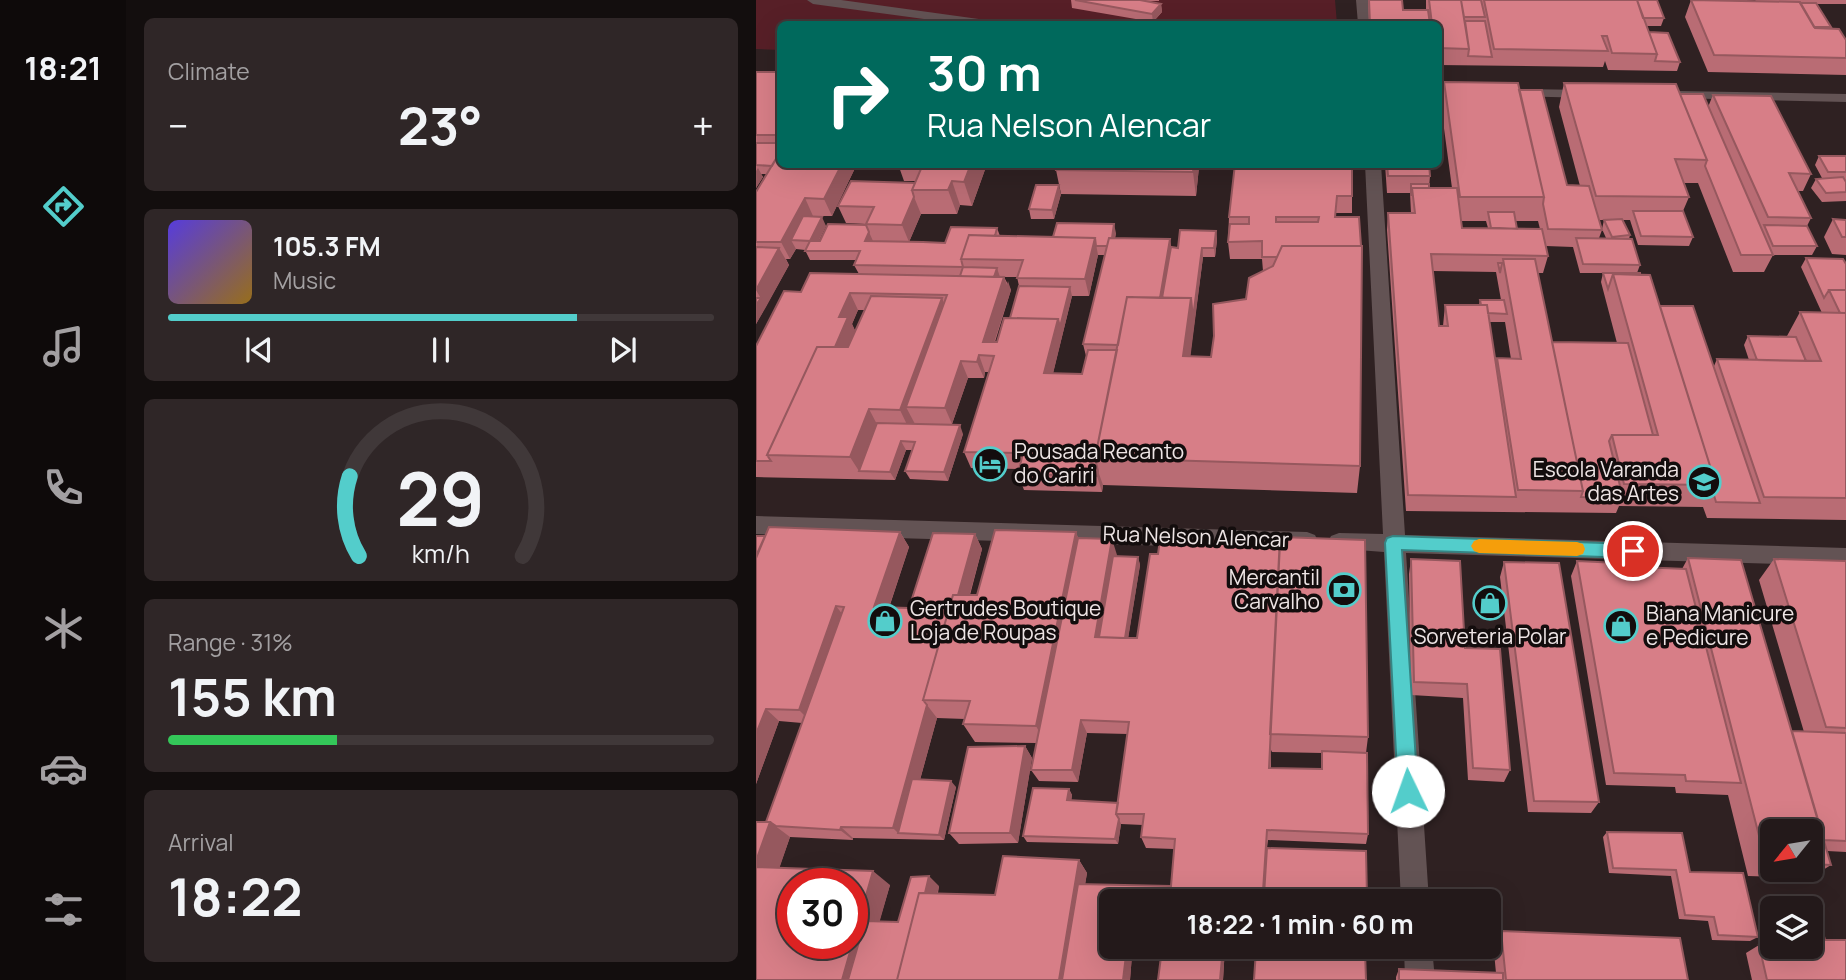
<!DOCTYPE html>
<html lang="en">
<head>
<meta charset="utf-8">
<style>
	:root { --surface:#23191a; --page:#2f2627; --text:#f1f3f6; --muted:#a3a0a2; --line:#403839; --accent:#53cdcb }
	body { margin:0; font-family:Manrope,sans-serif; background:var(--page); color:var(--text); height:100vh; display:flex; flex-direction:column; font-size:26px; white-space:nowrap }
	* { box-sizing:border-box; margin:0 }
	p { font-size:23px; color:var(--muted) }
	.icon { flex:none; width:38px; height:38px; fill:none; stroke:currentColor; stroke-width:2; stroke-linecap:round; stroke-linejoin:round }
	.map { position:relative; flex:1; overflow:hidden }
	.drawer { display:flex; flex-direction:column; gap:18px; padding:18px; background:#130e0e; width:630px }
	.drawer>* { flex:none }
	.banner { position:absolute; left:21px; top:21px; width:665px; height:147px; border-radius:10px; box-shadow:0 7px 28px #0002,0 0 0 2px var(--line); background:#00695c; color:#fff; overflow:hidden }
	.needle { width:46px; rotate:240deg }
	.controls { position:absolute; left:1004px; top:819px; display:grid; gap:14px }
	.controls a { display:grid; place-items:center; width:63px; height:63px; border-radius:10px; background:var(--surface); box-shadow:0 7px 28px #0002,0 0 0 2px var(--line); font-size:35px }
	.speed { position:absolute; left:21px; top:868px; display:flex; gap:14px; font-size:35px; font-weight:700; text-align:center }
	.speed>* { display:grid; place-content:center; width:91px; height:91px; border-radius:50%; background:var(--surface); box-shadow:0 7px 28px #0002,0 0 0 2px var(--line); line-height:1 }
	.speed .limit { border:10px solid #d22; background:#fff; color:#111 }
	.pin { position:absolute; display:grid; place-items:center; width:60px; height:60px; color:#fff; margin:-30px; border:4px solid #fff; border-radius:50%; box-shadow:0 2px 7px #0007 }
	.me { position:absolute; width:77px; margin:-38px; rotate:357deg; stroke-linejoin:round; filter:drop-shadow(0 0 5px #0008) }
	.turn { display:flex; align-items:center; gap:24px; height:147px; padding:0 35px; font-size:32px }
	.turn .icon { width:91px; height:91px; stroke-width:2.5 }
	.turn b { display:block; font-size:49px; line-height:60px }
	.big { font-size:52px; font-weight:700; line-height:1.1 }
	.drawer .tile { flex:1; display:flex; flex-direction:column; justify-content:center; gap:10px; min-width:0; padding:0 24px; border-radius:10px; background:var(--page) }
	.drawer .dial { align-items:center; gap:0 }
	.dial svg { height:182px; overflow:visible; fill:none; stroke:var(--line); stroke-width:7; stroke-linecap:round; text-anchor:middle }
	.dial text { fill:var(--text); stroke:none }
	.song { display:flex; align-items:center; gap:21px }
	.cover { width:84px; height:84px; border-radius:10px; background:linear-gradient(135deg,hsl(250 70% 55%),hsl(40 70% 35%)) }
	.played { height:7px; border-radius:4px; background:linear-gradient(90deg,var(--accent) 75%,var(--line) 75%) }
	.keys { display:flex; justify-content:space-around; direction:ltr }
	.heat { display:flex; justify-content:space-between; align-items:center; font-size:38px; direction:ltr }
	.charge { height:10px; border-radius:5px; background:linear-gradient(90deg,#34c759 31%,var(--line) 0) }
	.trip { position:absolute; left:343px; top:889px; width:402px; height:70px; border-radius:10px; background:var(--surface); box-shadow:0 7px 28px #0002,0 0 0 2px var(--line); font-weight:700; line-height:70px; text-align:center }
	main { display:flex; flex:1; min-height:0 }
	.tab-bar { display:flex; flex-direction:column; width:126px; justify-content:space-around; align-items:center; background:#0e0a0a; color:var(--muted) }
	.tab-bar .icon { width:49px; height:49px }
	.tab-bar .active { color:var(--accent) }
	.tab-bar b { font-size:32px; color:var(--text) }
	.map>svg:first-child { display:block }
	.green { fill:#571f27 }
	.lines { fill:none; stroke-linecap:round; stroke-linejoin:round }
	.street { fill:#635354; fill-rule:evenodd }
	.wall { fill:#b96c74; fill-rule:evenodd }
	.shaded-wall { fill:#96585e }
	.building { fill:#d77e87; stroke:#96585e; stroke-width:2; fill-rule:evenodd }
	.route { fill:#53cdcb; stroke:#368584; stroke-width:2 }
	.slow { fill:#f59e0b }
	.labels { text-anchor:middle; stroke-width:7; stroke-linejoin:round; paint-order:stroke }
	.poi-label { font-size:21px; fill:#eee5e5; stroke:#130d0d; text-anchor:start }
	.street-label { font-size:21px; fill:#eee5e5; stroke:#130d0d }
</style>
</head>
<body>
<main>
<nav class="tab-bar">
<b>18:21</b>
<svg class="icon active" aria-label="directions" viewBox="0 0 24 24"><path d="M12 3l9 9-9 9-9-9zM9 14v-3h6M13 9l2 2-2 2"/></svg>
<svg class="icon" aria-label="music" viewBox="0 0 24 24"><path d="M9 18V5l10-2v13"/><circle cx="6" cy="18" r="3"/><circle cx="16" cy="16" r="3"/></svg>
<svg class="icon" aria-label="phone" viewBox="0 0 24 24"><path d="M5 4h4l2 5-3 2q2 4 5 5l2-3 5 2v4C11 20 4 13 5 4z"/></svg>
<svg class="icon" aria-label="climate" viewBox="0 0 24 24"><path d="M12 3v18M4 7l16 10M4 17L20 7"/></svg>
<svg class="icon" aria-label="car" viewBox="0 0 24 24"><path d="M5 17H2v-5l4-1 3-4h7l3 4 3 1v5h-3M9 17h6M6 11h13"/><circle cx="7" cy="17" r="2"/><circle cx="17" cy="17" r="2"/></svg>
<svg class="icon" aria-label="filters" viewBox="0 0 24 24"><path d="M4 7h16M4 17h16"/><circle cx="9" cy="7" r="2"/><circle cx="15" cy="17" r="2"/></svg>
</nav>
<section class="drawer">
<div class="tile"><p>Climate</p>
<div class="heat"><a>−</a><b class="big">23°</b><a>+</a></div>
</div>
<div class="tile">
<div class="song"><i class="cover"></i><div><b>105.3 FM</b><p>Music</p></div></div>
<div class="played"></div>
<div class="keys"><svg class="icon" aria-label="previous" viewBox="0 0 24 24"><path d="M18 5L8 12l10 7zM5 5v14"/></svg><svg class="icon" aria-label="pause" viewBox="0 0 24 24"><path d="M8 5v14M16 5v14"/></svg><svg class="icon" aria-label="next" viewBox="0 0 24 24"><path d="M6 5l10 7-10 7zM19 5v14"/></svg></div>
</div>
<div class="tile dial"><svg viewBox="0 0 100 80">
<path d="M14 69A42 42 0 1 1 86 69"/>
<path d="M14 69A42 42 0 0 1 10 34" stroke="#53cdcb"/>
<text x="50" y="56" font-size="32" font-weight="700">29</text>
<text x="50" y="72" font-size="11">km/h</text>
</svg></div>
<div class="tile"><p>Range · 31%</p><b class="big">155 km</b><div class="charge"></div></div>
<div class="tile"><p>Arrival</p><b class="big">18:22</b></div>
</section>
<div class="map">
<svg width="1090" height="980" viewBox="0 0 1090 980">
	<rect width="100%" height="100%" fill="#2f2122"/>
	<!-- green -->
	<path class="green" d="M0,0H579L581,24H24V50L0,49Z"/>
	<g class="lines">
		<!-- street -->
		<path class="street" d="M51,0H85L230,20L237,24H205L57,4Z
			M600,0H612L615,24H602Z
			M760,89L832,90L839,94L832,98L755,96L753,93L755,90Z
			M921,91L1090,94V102L916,98L914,95L916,92Z
			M609,164H625L649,535L1090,548V566L650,553L673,901H645L628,552L575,548L572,542L575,536L583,533L627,534Z
			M0,516L551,532L559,535L562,541L559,547L551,550L0,534Z
			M648,947H676L679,980H649Z"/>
	</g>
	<!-- wall -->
	<path class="wall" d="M315,0H403V1H390L405,4L406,12L397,22L316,8Z
		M612,0H649H646L647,10H670V0H901L908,18L905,26H891L893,32L924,62L921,71L852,70L849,61L847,67L682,65V24H613Z
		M935,0L1000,1L999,0H1090V4H1061L1075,27L1074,29L1090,40V75L952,72L929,17Z
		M0,72H24V164H101L76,216H57V217L70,226L63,241L110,225V224L90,223L82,206L159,183V181H148L142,164H231L216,206L204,205L201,214H165L153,242L189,243L241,228L244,236L297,237L360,233L359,238L414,239L415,247L422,248L460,231L461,240L459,257H447L434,356L455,357L507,271L506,259H474L472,242L473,217L479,164L596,196V213H580V217L604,466L601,493L347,485L346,492L268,490L262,474L263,469L215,468L208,452L233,372H229L228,378H212L196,424H158L207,434L192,481L154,479L149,471L156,450H150L139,480L0,477V346L45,292L103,274L98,265L100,260H54L49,250L40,249L34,259H30L33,265L0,324V192L11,174H5L7,177L0,188ZM342,255H349L327,344L330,356L326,374L297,373L316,296H333ZM244,277H261L263,286L254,318L241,342H239L255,290L248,277ZM102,310H109L99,331L96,324Z
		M688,82L763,90L811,185L824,186L803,107L808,83L924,94L952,107L957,95L1055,174L1047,191H1042L1055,218L1051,226L1061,246L1056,255H1017L1008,272H977L942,183H928L933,197L927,211L937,237L933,246L882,245L874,220H867L874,235L873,239L884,265L881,273L904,306L958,366L961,359L993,360L988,345L992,336L1031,337V336L1044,312L1066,313L1045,267L1050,258L1090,264V520L951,518L947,507L863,506L860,513L650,511L631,230L632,213H655L654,193H631L629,164H673L674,176L673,188H696L685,106ZM843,220H850H848L846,229L850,238H843L846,230ZM705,221H730L732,228H706ZM759,221H782L784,229H761ZM790,246L817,247L824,273H847L845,282L861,343L796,342L782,273H787L792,256ZM677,271L740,272L745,300H724L723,305H689L687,326H683ZM733,322H749L755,359L741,358L740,365Z
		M1063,156H1090V201L1066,202L1055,188L1060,179L1066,178L1059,165Z
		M443,167L440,196L305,194L300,170Z
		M305,194L298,219H275L273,209Z
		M1077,219L1090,220V255L1076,254L1068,237Z
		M144,532L153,547L133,608H153L219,534L226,549L214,595H221L320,532L322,538L356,539L360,557H382L384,565L372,638L612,737L610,753L612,834L610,844L512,840L511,848L611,898L610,901H555L473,897V901H355V947H469L467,980H402L405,956L376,955L374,980H0L10,822L46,723L23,721L0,784L9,536ZM181,718L209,719L207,724L219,742L281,743L275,770L283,781L322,782L331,733L372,734L362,803L315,800L316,795L313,789L267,836L271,842L362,844L365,824L387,825L385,837L390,848L418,849L415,886L329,884L331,873L323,860L239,895L182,893L183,886L142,922H123L134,885L23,868L34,837L97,840V838L188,840L200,787L164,780ZM515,750L516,752L566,753V769L515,768Z
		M932,558L1036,731L1048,732L1003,580L1018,559L1090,561V852L1071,851L1075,865L1054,878L992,876L972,795L920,793L919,787L850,785L815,576L821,561L883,567L926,569ZM1017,831H1055V870H1017Z
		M655,559L709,648L754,770L748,782L712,780L707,698L655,695L653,574Z
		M748,562L843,802L835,813L772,812L744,577Z
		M269,746L276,758L262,843L203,844L193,833Z
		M851,832L934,872L1002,937L994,941L956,940L952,921L923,919L915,876L853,873L847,837Z
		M1017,913V947L1069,940L1090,980H996L990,953L1003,945H1009L1003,921Z
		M745,931L932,980H640V977L643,969L740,973L737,942Z"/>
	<!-- shaded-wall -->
	<path class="shaded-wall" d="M405,4L406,12L397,22L396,14Z
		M86,164H101L76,216L68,199Z
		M215,164H231L216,206L208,182Z
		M438,164H443V167L440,196L437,172Z
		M2,168L7,177L0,188V171Z
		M196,181L204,205L201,214L192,190Z
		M303,185L305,194L298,219L296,210Z
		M158,197L165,214L153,242L146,225Z
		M49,198L57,216L44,241L35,240L40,249L34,259L25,242Z
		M66,217L70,226L58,250L54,241Z
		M358,224L360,233L356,255L354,246Z
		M460,231L461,240L459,257L458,248Z
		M113,232L117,241H109Z
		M339,238L342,255L333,296L329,279Z
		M414,239L416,256L406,317L402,309Z
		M23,248L33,265L10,307L0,290Z
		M446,248L447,257L431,384L427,356L435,298Z
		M241,268L244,277L242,285L238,280Z
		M248,277L251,285L252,281L255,290L234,355L227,342Z
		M314,287L316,296L293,390L288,373L302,319Z
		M94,293L102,310L96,324L101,334L85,370L76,353L83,317Z
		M5,298L10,307L0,324V305Z
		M186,298L195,321L150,407L159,424L155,433L144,410Z
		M223,355L229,372L228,378L221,362Z
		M205,361L212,378L196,424L189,408Z
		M113,409L125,432L103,471L94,457Z
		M204,425L207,434L192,481L188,472Z
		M145,441L150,450L139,480L134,472Z
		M342,471L347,485L346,492L341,476Z
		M144,532L153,547L128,622L118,607Z
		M320,532L327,554L290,744L280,726Z
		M219,534L226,549L185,700H172Z
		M356,539L361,555L345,644L339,637Z
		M382,557L384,565L370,652L368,645Z
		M80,606L91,620L56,723L43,710Z
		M171,705L181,718L149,834L142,833L137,828Z
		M10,709L23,721L0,784V734Z
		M325,720L331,733L322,782L316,770Z
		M515,737V750L514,779L513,768Z
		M269,746L276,758L262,843L254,833Z
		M195,781L200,787L188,840L183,835Z
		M313,789L316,795L315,806L311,800Z
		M363,819L365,824L362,844L359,839Z
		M14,822L34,837L19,881L0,869V861Z
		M85,827L97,838V840L84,830Z
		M323,860L331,873L314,980H303Z
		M117,871L134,885L107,980H86Z
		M173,876L183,886L161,980H147Z
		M471,888L473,897V901H470Z
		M371,947L376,955L374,980H367Z
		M467,947H469L467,980H464Z"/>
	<!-- building -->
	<path class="building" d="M319,0H384L405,4L396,14Z
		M613,0H646L647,10H672L674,24H614Z
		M673,0H705L713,49L682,48V24H676Z
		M705,0H725L729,17H708Z
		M728,0H881L901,54L856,53L851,36H846L852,51L738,49Z
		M881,0H901L908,18H887Z
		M935,0L1044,2L1059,28L1083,29L1090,40V58L958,55Z
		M952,0H983L984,1Z
		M1044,3H1060L1075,27H1058Z
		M709,21H729L736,57L712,56L713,49Z
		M893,32L912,33L924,62L899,61L901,54Z
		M0,72H24V135H0Z
		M688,82L762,83L788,197H704Z
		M808,83L920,84L951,160L919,159L933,197L840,196Z
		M763,90H786L811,185L833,186L846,230L792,229L787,204L788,197Z
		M924,94H947L1017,255H985L949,166L951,160Z
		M957,95L1015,96L1055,174L1033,173L1055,218L1012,217Z
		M0,143H24V152L16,166L0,165Z
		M24,152V164H86L68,199L49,198L25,242H0V192Z
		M1063,156H1090V172H1072Z
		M167,164H215L208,182L196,181L192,190H156Z
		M301,164H438L437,172L300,170Z
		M479,164H596V196H581L579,217H603L605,246H526L521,257H506V241L472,242L474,224H493V217H473ZM520,217H563L562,222H520Z
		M631,164H673L674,176H632Z
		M1087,177L1090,182V192L1070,193L1060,179Z
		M95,181L159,183L156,190L158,197L146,225L110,224L118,207L82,206Z
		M655,184H673V188H656L655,196Z
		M280,185H303L296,210L273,209Z
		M656,188H701L706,228L786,229L792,256L675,254L683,326H692L689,305H731L760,497L652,495L632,213H659Z
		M877,211H927L937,237L885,236Z
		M732,212H758L761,229L735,228Z
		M47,216L66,217L54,241H64L72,224L110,225L113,232L109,241L167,242L189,243L195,227L241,228L239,236L213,235L205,259L207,267L98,265L104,251H49L54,241L35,240Z
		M866,219L874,235L856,237L848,220Z
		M1077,219L1090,220V237H1086Z
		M301,223L358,224L356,238H353L351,246H340L339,238L297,237Z
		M1008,225L1051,226L1061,246H1017Z
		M424,230L460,231L458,248H446L437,318L435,298H406L415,247L422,248Z
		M213,235L339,238L329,279L261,278L267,260L205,259Z
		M353,238L414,239L404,298L371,297L362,345L327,344Z
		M820,238L876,239L884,265L827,264Z
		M526,246H606L604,466L339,458L371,297L435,298L427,356L455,357L458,336L457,304L490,299L493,278L517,266Z
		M0,247L23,248L0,290Z
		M1050,258L1087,259L1090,264V290H1073L1068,298Z
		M747,259H779L827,491L762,490L741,358L765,359Z
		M742,263H746L744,273Z
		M207,267L241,268L238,277L204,276Z
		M54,273L248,277L227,342H241L248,318L302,319L288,373L326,374L332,350H361L339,458L342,471L341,476L262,474L267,453L208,452L238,356L223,355L221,362L205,361L189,408L150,407L191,295L94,293L83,317H92L79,347H61L11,455L15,461H0V346L28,291L45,292Z
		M847,273H884V275L857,274L852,289Z
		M857,274L894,275L960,485L868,484L856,435H902Z
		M263,286L314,287L304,327L302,319L254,318Z
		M1073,290H1090V313H1084Z
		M115,296L186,298L144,410L113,409L94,457L11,455L61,347H92Z
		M0,298H5L0,305Z
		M724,300H748L751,314L732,313L731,305H725Z
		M904,306H937L1004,503L960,502L957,492L960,485Z
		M1044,312L1090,313V498L1008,497L961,359L1065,361Z
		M992,336L1040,337L1050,361L1001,360Z
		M796,342L872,343L897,435H856L853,441L867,498L825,497L827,491Z
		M121,423L204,425L188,472L149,471L159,442L145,441L134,472L103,471Z
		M13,527L144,532L118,607L153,608L177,533L219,534L202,595H197L167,700L171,705L137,828L85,827L84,830L20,826L14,822H10L88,607L80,606L43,710L10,709L0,734V558Z
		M239,530L320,532L280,726L207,724L214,701L167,700L197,595H221Z
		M0,536H9L0,556Z
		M524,537L609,540L612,737L514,734Z
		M322,538L356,539L339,637L365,638H381L394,554H402L404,540L524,543L513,768L566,769V751L611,753L612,834L511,830L507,891L471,888L470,901H355V947H467L464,980H402L406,949L371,947L367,980H306L322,884L415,886L419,839L385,837L388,814H360L373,722L325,720L316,770H275Z
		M357,556L382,557L369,638L343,637Z
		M932,558L985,560L1075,865L1055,864V831H1017V863H1010Z
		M655,559L704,561L709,648L744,649L754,770L717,768L711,684L658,682Z
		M1018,559L1090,561V728L1070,727Z
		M821,561L883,564V567L930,569L985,783L930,781L929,775L858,773Z
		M748,562L803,563L843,802L778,801Z
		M1036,731L1090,733V841L1068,840Z
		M269,746L254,833H193L212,747Z
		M156,779L195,781L183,835L142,833Z
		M277,788L313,789L311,800L362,803L360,814L363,819L359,839L267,836Z
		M0,822H14L0,861Z
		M851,832L926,833L934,872L987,873L1002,937L962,935L958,917L929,915L920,870L857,868Z
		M511,848L610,851L611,898L508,895Z
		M247,856L323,860L303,980H141L163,893L239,895Z
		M0,867L117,871L86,980H0ZM37,884H96V943H37Z
		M173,876L169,893H163L141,980H92L109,921L142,922L155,877Z
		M1055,913H1062L1069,940H1090V980H1011L1003,945L1017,946V947H1055Z
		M745,931L924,938L932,980H750Z
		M500,950L609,951L610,980H498Z
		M643,969L747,973V980H643Z"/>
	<!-- route -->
	<path class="route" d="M637,536L877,544L883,546L885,551L883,555L877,558L646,550L662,791L659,798L652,801L645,798L642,791L629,543L631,538Z"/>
	<!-- slow -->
	<path class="slow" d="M723,539L821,542L827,544L829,549L827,554L821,556L723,553L718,551L715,546L718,541Z"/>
	<!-- icons -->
	<defs>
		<symbol id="hotel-ring" viewBox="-11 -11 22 22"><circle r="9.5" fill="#130d0d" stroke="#53cdcb" stroke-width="1.5"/><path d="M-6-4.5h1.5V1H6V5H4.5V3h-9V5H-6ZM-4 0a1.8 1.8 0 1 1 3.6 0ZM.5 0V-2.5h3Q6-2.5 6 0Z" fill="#53cdcb"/></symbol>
		<symbol id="school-ring" viewBox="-11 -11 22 22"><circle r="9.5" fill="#130d0d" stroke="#53cdcb" stroke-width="1.5"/><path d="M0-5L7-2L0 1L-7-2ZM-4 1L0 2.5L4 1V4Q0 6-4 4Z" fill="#53cdcb"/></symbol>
		<symbol id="bank-ring" viewBox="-11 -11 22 22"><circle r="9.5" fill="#130d0d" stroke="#53cdcb" stroke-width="1.5"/><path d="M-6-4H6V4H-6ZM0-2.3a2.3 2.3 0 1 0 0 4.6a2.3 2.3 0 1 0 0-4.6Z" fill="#53cdcb"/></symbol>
		<symbol id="shop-ring" viewBox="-11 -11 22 22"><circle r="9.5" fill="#130d0d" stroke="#53cdcb" stroke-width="1.5"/><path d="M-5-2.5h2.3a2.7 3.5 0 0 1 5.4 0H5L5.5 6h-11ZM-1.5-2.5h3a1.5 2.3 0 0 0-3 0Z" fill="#53cdcb"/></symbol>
	</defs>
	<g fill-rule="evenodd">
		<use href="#hotel-ring" x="215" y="445" width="38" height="38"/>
		<use href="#school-ring" x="929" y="463" width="38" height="38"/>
		<use href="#bank-ring" x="569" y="571" width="38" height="38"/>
		<use href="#shop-ring" x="715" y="584" width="38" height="38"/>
		<use href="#shop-ring" x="110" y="602" width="38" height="38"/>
		<use href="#shop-ring" x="846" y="607" width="38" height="38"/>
	</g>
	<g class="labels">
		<!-- poi labels -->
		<g class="poi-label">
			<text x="258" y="459">Pousada Recanto<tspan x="258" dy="24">do Cariri</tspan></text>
			<text x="923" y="477" text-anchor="end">Escola Varanda<tspan x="923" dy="24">das Artes</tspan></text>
			<text x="564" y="585" text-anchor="end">Mercantil<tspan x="564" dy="24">Carvalho</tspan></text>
			<text x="154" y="616">Gertrudes Boutique<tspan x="154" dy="24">Loja de Roupas</tspan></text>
			<text x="890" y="621">Biana Manicure<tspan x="890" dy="24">e Pedicure</tspan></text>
			<text x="734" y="644" text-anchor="middle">Sorveteria Polar</text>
		</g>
		<!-- street labels -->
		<g class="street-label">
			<text transform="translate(440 537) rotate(2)" y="7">Rua Nelson Alencar</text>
		</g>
	</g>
</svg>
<div class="controls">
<a><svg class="needle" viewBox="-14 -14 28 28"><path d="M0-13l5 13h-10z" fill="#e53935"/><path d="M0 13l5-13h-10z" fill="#a3a0a2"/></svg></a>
<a><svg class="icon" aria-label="layers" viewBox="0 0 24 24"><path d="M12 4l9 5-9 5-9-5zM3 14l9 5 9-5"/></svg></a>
</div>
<div class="speed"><div class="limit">30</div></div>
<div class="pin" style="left:877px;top:551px;background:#d93025"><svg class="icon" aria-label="arrive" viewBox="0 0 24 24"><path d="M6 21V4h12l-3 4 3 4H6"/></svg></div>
<svg class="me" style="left:652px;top:791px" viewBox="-20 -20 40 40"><circle r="19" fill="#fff"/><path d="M0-13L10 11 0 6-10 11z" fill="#53cdcb"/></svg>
<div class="trip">18:22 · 1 min · 60 m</div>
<div class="banner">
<div class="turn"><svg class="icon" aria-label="right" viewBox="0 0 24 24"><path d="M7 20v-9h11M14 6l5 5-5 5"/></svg><div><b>30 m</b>Rua Nelson Alencar</div></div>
</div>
</div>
</main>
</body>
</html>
